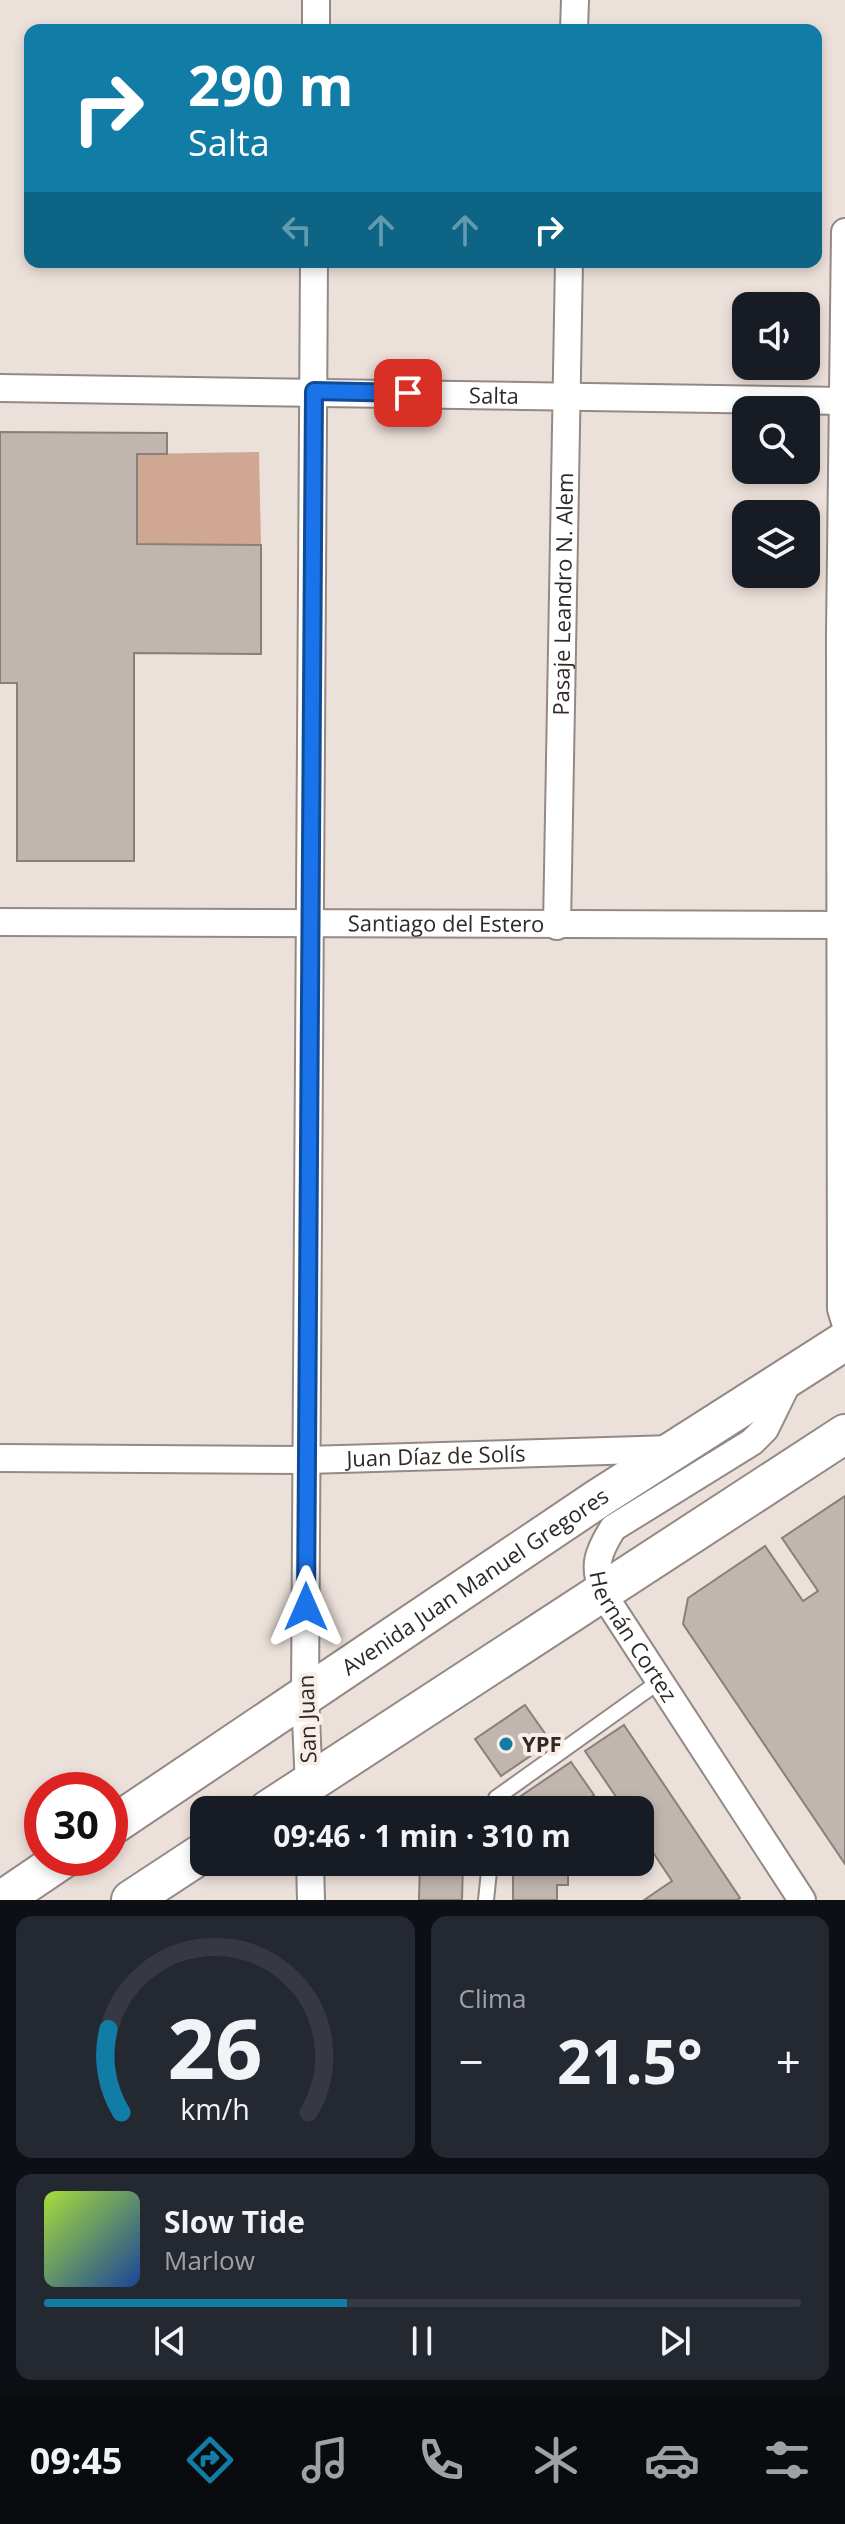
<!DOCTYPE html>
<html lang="es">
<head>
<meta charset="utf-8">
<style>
	:root { --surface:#171b24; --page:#242831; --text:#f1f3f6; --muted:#9ea1a6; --line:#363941; --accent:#117da6 }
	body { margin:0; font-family:"Open Sans",sans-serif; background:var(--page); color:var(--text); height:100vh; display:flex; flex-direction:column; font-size:30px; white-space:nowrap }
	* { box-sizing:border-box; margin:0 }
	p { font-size:26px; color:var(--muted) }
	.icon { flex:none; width:44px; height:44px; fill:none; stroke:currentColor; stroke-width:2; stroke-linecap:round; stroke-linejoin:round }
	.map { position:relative; height:1900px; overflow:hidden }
	.details { display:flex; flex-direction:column; gap:16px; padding:16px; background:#0d0f14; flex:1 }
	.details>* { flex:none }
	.hud { position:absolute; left:24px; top:24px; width:798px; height:244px; border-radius:16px; box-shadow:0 4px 12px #0003; background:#117da6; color:#fff; overflow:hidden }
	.fabs { position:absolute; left:732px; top:292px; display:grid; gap:16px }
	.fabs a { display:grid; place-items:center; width:88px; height:88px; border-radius:16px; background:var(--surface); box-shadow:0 4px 12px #0003; font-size:40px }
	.speed { position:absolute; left:24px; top:1772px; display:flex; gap:16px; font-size:40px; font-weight:700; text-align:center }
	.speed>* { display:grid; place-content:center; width:104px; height:104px; border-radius:50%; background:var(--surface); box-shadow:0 4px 12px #0003; line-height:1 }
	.speed .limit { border:12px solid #d22; background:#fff; color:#111 }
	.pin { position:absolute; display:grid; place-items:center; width:68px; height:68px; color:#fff; margin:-34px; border-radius:16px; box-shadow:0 4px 12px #0006 }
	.me { position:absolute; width:88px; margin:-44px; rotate:0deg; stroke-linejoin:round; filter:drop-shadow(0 0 6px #0008) }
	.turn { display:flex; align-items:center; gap:28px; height:168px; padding:0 32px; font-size:36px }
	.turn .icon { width:104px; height:104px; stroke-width:2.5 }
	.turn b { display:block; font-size:56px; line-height:68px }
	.lanes { display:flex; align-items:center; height:76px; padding:0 32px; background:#0003; justify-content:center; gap:40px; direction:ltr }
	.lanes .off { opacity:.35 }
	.big { font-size:60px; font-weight:700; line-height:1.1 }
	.details .widget { flex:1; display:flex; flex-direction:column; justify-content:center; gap:12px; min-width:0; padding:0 28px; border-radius:16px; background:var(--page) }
	.details .dial { align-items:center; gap:0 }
	.dial svg { height:208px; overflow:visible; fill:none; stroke:var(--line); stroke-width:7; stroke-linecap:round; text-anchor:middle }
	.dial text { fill:var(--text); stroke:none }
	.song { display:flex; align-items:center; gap:24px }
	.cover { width:96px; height:96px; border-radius:12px; background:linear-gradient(135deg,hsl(80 70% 55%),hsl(220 70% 35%)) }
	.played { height:8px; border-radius:4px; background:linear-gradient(90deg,var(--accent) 40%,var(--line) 40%) }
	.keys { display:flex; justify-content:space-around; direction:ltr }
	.heat { display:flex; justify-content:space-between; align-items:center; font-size:44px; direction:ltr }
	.details .tiles { flex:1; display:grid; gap:16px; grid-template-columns:1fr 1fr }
	.widget:last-child { grid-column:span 2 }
	.trip { position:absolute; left:190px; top:1796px; width:464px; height:80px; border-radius:16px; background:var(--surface); box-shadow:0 4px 12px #0003; font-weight:700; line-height:80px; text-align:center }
	.tab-bar { display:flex; height:128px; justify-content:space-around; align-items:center; background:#090b0e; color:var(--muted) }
	.tab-bar .icon { width:56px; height:56px }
	.tab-bar .active { color:var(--accent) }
	.tab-bar b { font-size:36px; color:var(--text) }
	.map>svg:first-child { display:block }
	.green { fill:#cfa793 }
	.building { fill:#c0b5af; stroke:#8a7f7a; stroke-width:2 }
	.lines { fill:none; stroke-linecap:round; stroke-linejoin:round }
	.service-casing { stroke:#948984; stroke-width:18 }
	.minor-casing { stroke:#948984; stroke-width:30 }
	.secondary-casing { stroke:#948984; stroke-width:42 }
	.service { stroke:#fff; stroke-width:14 }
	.minor { stroke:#fff; stroke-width:26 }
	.secondary { stroke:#fff; stroke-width:38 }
	.route-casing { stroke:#114b97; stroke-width:20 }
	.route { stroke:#1a73e8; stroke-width:14 }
	.poi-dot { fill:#117da6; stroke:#f9ede7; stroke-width:3 }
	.labels { text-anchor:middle; stroke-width:8; stroke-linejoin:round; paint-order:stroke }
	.street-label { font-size:22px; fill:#2e2a27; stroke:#f9ede7 }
	.poi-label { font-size:22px; font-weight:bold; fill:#2e2a27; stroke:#f9ede7; text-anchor:start }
</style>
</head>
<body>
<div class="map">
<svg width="845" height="1900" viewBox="0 0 845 1900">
	<rect width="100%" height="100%" fill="#ece0da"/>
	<!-- green -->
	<path class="green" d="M259,452L261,545L137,544V454Z"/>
	<!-- building -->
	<path class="building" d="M0,432L167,433V454H137V544L261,545V654L134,653V861H17V683H0Z
		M845,1496V1864L683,1624L688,1598L765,1546L803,1601L818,1591L782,1538Z
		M525,1705L551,1742L501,1776L475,1739Z
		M624,1725L740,1898L737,1900H644L672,1881L640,1833V1810H625L585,1751Z
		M571,1762L594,1795L572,1810H512V1802Z
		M421,1799L464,1800V1810H421Z
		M420,1862H463L462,1900H419Z
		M513,1862H568V1885H557V1900H513Z"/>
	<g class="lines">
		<defs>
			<path id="service" d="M495,1810L496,1798L660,1681
				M486,1900L490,1862"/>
			<g id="minor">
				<path d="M316,30V0"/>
				<path d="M574,30L575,0"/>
				<path d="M845,232L840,634L841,1309L845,1322"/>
				<path id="s1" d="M0,388L845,401"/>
				<path id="s2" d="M0,922L845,925"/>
				<path id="s3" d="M557,926L569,262"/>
				<path id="s4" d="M790,1378L765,1429L752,1442L613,1528C597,1554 593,1565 603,1594L802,1900"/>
				<path id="s5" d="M0,1458L307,1460L672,1449"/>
				<path d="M310,1810L305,1696L314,262"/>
				<path d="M310,1862L311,1900"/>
			</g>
			<g id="secondary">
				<path d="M268,1810L845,1434"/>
				<path id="s6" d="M110,1827L599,1498L845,1341"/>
				<path d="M2,1900L64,1858"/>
				<path d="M131,1900L204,1852"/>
			</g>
		</defs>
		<!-- service casing -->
		<use href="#service" class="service-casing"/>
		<!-- minor casing -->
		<use href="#minor" class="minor-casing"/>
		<!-- secondary casing -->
		<use href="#secondary" class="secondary-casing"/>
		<!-- service -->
		<use href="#service" class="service"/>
		<!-- minor -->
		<use href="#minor" class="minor"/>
		<!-- secondary -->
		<use href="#secondary" class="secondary"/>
	</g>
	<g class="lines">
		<defs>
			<path id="route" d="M306,1607L314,391L408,393"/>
		</defs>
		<!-- route casing -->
		<use href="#route" class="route-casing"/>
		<!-- route -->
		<use href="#route" class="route"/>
	</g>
	<!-- markers -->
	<circle class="poi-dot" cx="506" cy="1744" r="8"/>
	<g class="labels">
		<!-- street labels -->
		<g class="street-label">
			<text dy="8" stroke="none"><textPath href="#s1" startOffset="494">Salta</textPath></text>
			<text dy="8" stroke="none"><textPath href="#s3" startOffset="332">Pasaje Leandro N. Alem</textPath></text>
			<text dy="8" stroke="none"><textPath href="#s2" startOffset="446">Santiago del Estero</textPath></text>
			<text dy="8" stroke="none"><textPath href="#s5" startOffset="436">Juan Díaz de Solís</textPath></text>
			<text dy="8" stroke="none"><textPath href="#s6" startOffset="440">Avenida Juan Manuel Gregores</textPath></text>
			<text dy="8" stroke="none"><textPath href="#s4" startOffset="360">Hernán Cortez</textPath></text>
			<text transform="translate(307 1719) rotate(-92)" y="8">San Juan</text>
		</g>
		<!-- poi labels -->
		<g class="poi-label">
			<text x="522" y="1752">YPF</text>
		</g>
	</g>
</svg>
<div class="fabs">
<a><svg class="icon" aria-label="sound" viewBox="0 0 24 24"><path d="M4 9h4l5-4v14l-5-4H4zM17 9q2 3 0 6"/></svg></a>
<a><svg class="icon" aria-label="search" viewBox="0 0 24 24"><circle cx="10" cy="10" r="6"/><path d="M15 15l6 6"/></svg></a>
<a><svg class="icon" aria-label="layers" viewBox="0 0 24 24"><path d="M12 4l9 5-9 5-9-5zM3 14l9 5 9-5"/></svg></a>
</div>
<div class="speed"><div class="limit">30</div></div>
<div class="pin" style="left:408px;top:393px;background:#d93025"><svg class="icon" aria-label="arrive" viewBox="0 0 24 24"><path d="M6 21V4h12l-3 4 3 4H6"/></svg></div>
<svg class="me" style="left:306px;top:1607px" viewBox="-20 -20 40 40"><path d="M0-17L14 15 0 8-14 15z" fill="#1a73e8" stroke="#fff" stroke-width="4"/></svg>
<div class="trip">09:46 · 1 min · 310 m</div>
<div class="hud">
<div class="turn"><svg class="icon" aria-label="right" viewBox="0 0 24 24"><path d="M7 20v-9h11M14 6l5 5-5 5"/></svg><div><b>290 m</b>Salta</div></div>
<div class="lanes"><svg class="icon off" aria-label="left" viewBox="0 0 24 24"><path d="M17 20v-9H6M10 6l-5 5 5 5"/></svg><svg class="icon off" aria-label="ahead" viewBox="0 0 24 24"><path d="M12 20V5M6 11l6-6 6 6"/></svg><svg class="icon off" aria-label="ahead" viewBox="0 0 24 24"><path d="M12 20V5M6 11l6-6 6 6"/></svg><svg class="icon" aria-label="right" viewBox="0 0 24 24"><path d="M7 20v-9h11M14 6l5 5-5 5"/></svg></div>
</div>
</div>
<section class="details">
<div class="tiles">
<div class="widget dial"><svg viewBox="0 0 100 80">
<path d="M14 69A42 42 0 1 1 86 69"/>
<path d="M14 69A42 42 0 0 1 9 37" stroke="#117da6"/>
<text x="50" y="56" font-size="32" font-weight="700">26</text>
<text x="50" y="72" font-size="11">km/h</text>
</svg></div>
<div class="widget"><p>Clima</p>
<div class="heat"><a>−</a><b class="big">21.5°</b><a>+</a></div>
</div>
<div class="widget">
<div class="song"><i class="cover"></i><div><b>Slow Tide</b><p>Marlow</p></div></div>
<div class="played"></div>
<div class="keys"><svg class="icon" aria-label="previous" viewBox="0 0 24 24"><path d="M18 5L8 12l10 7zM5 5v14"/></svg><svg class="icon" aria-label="pause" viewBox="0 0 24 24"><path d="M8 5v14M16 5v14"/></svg><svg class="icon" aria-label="next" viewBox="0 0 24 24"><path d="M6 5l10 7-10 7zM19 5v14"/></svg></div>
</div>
</div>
</section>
<nav class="tab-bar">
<b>09:45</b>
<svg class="icon active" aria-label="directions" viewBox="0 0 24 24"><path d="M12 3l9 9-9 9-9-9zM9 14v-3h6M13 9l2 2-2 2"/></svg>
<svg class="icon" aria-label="music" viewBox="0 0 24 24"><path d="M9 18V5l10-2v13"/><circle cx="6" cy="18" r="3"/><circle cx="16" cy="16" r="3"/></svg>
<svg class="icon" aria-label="phone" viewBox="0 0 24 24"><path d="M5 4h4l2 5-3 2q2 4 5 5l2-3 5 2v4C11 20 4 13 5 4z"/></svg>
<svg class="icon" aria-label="climate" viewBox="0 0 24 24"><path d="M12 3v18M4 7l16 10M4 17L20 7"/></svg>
<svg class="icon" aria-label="car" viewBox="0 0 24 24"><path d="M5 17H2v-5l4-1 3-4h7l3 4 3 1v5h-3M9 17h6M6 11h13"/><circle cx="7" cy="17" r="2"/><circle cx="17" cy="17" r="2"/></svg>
<svg class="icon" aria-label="filters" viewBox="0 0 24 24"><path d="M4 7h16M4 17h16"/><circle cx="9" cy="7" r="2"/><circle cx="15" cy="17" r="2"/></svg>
</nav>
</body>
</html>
